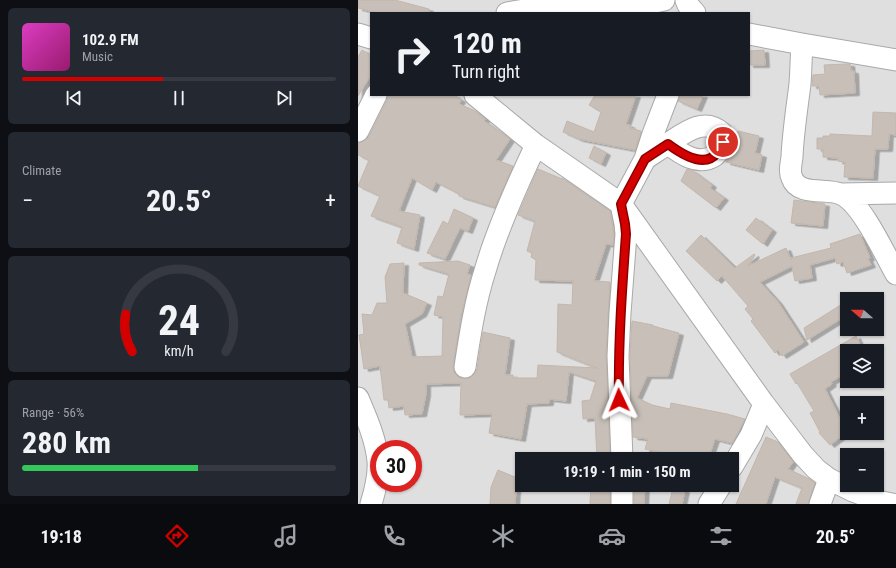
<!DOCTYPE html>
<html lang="en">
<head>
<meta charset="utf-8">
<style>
	:root { --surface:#171b24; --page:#242831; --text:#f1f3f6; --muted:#9ea1a6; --line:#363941; --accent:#d40000 }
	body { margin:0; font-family:"Roboto Condensed",sans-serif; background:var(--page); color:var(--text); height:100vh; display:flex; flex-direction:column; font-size:15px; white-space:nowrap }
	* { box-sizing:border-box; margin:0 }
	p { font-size:13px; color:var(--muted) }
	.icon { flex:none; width:22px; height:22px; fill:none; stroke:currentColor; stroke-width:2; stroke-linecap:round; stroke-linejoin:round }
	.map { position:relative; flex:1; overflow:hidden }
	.panel { display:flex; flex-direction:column; gap:8px; padding:8px; background:#0d0f14; width:358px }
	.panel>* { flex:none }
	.top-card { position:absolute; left:12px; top:12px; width:380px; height:84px; border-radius:0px; box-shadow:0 1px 3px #0004; background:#171b24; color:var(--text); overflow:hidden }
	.needle { width:26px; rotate:290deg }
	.buttons { position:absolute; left:482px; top:292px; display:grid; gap:8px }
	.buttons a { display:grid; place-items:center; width:44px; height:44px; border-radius:0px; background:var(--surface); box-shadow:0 1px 3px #0004; font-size:20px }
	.speed { position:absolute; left:12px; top:440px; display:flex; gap:8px; font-size:20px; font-weight:700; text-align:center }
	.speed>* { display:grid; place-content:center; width:52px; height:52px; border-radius:50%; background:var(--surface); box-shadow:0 1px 3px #0004; line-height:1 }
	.speed .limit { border:6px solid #d22; background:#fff; color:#111 }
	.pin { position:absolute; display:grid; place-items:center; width:34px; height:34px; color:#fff; margin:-17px; border:2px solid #fff; border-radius:50%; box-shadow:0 1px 4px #0007 }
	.me { position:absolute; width:44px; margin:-22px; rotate:358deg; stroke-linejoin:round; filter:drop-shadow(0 0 3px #0008) }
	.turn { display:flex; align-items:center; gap:14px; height:84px; padding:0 16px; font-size:18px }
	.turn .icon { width:52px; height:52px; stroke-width:2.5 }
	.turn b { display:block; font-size:28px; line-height:34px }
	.big { font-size:30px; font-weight:700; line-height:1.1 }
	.panel .card { flex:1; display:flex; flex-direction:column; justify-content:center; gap:6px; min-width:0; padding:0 14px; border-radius:6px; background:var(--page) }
	.panel .dial { align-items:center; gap:0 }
	.dial svg { height:104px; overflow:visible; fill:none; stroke:var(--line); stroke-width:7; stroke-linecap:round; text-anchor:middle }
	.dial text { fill:var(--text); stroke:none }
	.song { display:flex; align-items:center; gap:12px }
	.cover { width:48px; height:48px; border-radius:6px; background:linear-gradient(135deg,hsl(310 70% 55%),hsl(320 70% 35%)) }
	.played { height:4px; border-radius:2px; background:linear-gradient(90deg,var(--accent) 45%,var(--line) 45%) }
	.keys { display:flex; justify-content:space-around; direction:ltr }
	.heat { display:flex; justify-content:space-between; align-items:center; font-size:22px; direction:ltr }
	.charge { height:6px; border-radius:3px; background:linear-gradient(90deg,#34c759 56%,var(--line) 0) }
	.trip { position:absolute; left:157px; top:452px; width:224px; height:40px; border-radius:0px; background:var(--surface); box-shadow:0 1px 3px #0004; font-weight:700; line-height:40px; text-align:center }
	.tab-bar { display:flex; height:64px; justify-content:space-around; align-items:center; background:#090b0e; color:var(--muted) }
	.tab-bar .icon { width:28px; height:28px }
	.tab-bar .selected { color:var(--accent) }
	.tab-bar b { font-size:18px; color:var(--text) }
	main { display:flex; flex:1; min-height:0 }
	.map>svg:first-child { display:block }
	.residential { fill:#e0dfdf; fill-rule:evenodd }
	.building { fill:#c7bfb8; stroke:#c4b6ab; filter:url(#shadow) }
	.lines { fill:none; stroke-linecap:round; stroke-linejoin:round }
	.minor-casing { stroke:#a9a9a9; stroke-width:23 }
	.minor { stroke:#fff; stroke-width:21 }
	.route-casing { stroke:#8a0000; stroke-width:10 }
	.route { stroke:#d40000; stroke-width:7 }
</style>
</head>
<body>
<main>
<section class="panel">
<div class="card">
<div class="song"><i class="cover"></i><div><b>102.9 FM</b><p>Music</p></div></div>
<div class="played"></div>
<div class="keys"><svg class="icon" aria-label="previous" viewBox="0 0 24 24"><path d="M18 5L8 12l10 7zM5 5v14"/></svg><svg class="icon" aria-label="pause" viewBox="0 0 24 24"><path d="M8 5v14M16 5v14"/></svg><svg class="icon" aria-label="next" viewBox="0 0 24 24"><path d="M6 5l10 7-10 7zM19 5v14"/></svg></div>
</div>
<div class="card"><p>Climate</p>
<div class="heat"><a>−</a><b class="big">20.5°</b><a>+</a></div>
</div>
<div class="card dial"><svg viewBox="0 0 100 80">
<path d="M14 69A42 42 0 1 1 86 69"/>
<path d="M14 69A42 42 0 0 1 9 40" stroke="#d40000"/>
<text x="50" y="56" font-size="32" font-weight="700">24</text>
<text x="50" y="72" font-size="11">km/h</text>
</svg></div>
<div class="card"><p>Range · 56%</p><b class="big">280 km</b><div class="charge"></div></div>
</section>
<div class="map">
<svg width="538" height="504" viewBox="0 0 538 504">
	<defs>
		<filter id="shadow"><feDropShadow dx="4.5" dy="2.5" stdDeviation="0" flood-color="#0004"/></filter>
	</defs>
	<rect width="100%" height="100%" fill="#f2efe9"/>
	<!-- residential -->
	<path class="residential" d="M0,0H538V504H0ZM13,13H391V95H13ZM489,299H519V329H489ZM489,351H519V381H489ZM489,403H519V433H489ZM21,449H55V483H21ZM489,455H519V485H489ZM164,459H374V485H164Z"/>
	<!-- building -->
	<path class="building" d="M0,0H37L71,9V13H20L0,8Z
		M4,50L13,55V75L0,96V57Z
		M406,50L407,65H391V51Z
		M488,64H492L493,71H496L497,93L462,95L461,86H454L455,75L467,74L466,65Z
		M30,95H96L103,100L101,104L115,110L127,119L126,121L152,139L138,160L155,166L137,207L101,196V194L78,182L74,190L54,178L41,211L62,215L56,249L39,243L44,227L13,216L22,196L0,186L11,160L0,155V143L6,141L11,136L29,100Z
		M237,95H278L268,124L273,126L272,128L283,131L277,150L221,139L205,132L209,121L236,132L243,112L231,105Z
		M322,95H345L339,109L320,101Z
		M515,112L538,113V135L531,134L530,149H517L515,178L486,177L487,162L480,161V158L465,157V149H459V138H465V136H472V134L514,136Z
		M380,131L401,136L397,153L404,155L401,170L368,162L373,154L375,146H377Z
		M236,146L248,153L243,164L231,158Z
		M180,169L204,179V178L252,211L256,234L255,245L248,244L236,281L252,282L248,355L252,459H239L237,418L225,419L224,401L232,400L238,381L211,372L208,401L191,399V403L169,404L163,439L131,433L134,414L102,415L103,383L68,384V394L64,414L47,415L46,406L31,408L30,400H26L22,366L6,369L1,335L6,334L4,314L14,315L19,303H29L27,277L32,264L46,263L45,293L69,303L64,314L47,324L54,357L84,356L85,317L76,315L80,296L85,297L91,274L61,265V263L100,261L112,265L109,274L113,275L103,316L95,365L96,372L100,377L105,379L111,378L117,374L119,369L125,332L152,338L147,375H155V378H179L180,365L239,368L199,352L200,304L214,305L215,281L177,280L178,260L173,257L174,253L169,251L177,221L160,215Z
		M329,169L335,171L354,185L352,188L366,198L358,208L323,181Z
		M436,200L467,204L465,226L433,223Z
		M96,209L115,218L110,231L102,228L87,259L69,253L85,221L90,224Z
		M398,218L414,230L405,244L388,230Z
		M502,234L512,258L510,259L513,265L489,273L485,262L479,264L477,258L452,265L454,278L437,281L434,266L402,282L420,302L446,342L424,356L420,350L417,353L393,321L395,319L387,309L390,306L364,276L359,281L328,251L343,235L377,268L396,254L397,255L390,266L428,248L433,260V258L473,248L472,244Z
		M489,301V315L449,340L446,328Z
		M274,321L295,325V326L321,333L310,376H289L279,398L294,405L312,409L313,403L369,414L387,419L374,443L357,439L350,459H332L287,449L290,439L275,437L272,356Z
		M498,336L505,351H489V372L473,382L474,384L467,389L481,417L482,416L489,429V432L472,445L461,433L462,432L452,413L456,411L439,383L438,384L432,374Z
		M408,437L420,442L435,462L430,469L451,479L457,483L450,504H438L444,488L417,477L408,504H378Z
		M140,470L159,478L157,504H132L133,487Z
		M233,485H252V504H232Z
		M276,485H287L286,504H276Z
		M315,488L327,490L324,504H311Z"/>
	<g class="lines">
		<defs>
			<path id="minor" d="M328,0L330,5L337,13
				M149,13C197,4 247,4 297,2L306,0
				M0,34L13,38
				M391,34L444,44L538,60
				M444,44C443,58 443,71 442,84C439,108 435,133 434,157C433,164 431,172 434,178C440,196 469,188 483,194C504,203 527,255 538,274
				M117,95L178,145L263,204L406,404L445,455L458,469L471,479L495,491L524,502L534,504
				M0,131L18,95
				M287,159C294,154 301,150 308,145C325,134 345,116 364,133C365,141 364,150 356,156C340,166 323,154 310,144
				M483,194L538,193
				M107,367C112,335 117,302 127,271C139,229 159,185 178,145
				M0,398C8,417 18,439 20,461C21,475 17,491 13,504
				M264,459L260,356L262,313L268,234L267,224L263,204L287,159L295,134L310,95
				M374,467L393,435L406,404
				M264,485V504
				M351,504L363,485
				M462,504L471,479"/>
		</defs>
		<!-- minor casing -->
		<use href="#minor" class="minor-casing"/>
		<!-- minor -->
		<use href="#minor" class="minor"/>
	</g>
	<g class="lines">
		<defs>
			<path id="route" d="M261,400C260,344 264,289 268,234L267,224L263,204L287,159L310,144C322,153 346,169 359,153C362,151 363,145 365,142"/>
		</defs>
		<!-- route casing -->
		<use href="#route" class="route-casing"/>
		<!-- route -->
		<use href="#route" class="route"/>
	</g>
</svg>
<div class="buttons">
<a><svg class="needle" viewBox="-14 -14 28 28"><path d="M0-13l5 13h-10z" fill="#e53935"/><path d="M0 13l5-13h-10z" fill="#9ea1a6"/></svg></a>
<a><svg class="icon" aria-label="layers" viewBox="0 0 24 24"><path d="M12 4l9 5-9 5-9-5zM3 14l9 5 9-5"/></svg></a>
<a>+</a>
<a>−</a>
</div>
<div class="speed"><div class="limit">30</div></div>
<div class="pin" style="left:365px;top:142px;background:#d93025"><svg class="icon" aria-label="arrive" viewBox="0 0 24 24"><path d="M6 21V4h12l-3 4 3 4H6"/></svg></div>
<svg class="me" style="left:261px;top:400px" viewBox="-20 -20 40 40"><path d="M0-17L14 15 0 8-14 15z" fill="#d40000" stroke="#fff" stroke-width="4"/></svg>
<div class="trip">19:19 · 1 min · 150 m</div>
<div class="top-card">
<div class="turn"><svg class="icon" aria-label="right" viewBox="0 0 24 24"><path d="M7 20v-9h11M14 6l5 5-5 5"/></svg><div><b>120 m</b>Turn right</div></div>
</div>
</div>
</main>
<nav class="tab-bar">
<b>19:18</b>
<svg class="icon selected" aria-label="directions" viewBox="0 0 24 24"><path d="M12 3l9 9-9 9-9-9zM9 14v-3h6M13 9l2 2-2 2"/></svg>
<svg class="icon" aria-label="music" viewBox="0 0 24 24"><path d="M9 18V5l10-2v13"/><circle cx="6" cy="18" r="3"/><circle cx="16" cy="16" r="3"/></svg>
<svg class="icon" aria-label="phone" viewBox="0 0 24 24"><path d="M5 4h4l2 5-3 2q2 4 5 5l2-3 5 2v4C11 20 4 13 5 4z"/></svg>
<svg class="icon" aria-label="climate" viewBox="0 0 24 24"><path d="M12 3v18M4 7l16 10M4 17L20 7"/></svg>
<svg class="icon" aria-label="car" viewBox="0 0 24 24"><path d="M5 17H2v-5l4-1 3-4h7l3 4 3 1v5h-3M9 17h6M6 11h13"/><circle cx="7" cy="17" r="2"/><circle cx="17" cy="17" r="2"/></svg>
<svg class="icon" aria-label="filters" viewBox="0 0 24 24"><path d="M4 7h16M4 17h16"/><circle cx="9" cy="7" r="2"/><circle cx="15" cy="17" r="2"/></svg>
<b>20.5°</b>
</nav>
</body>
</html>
